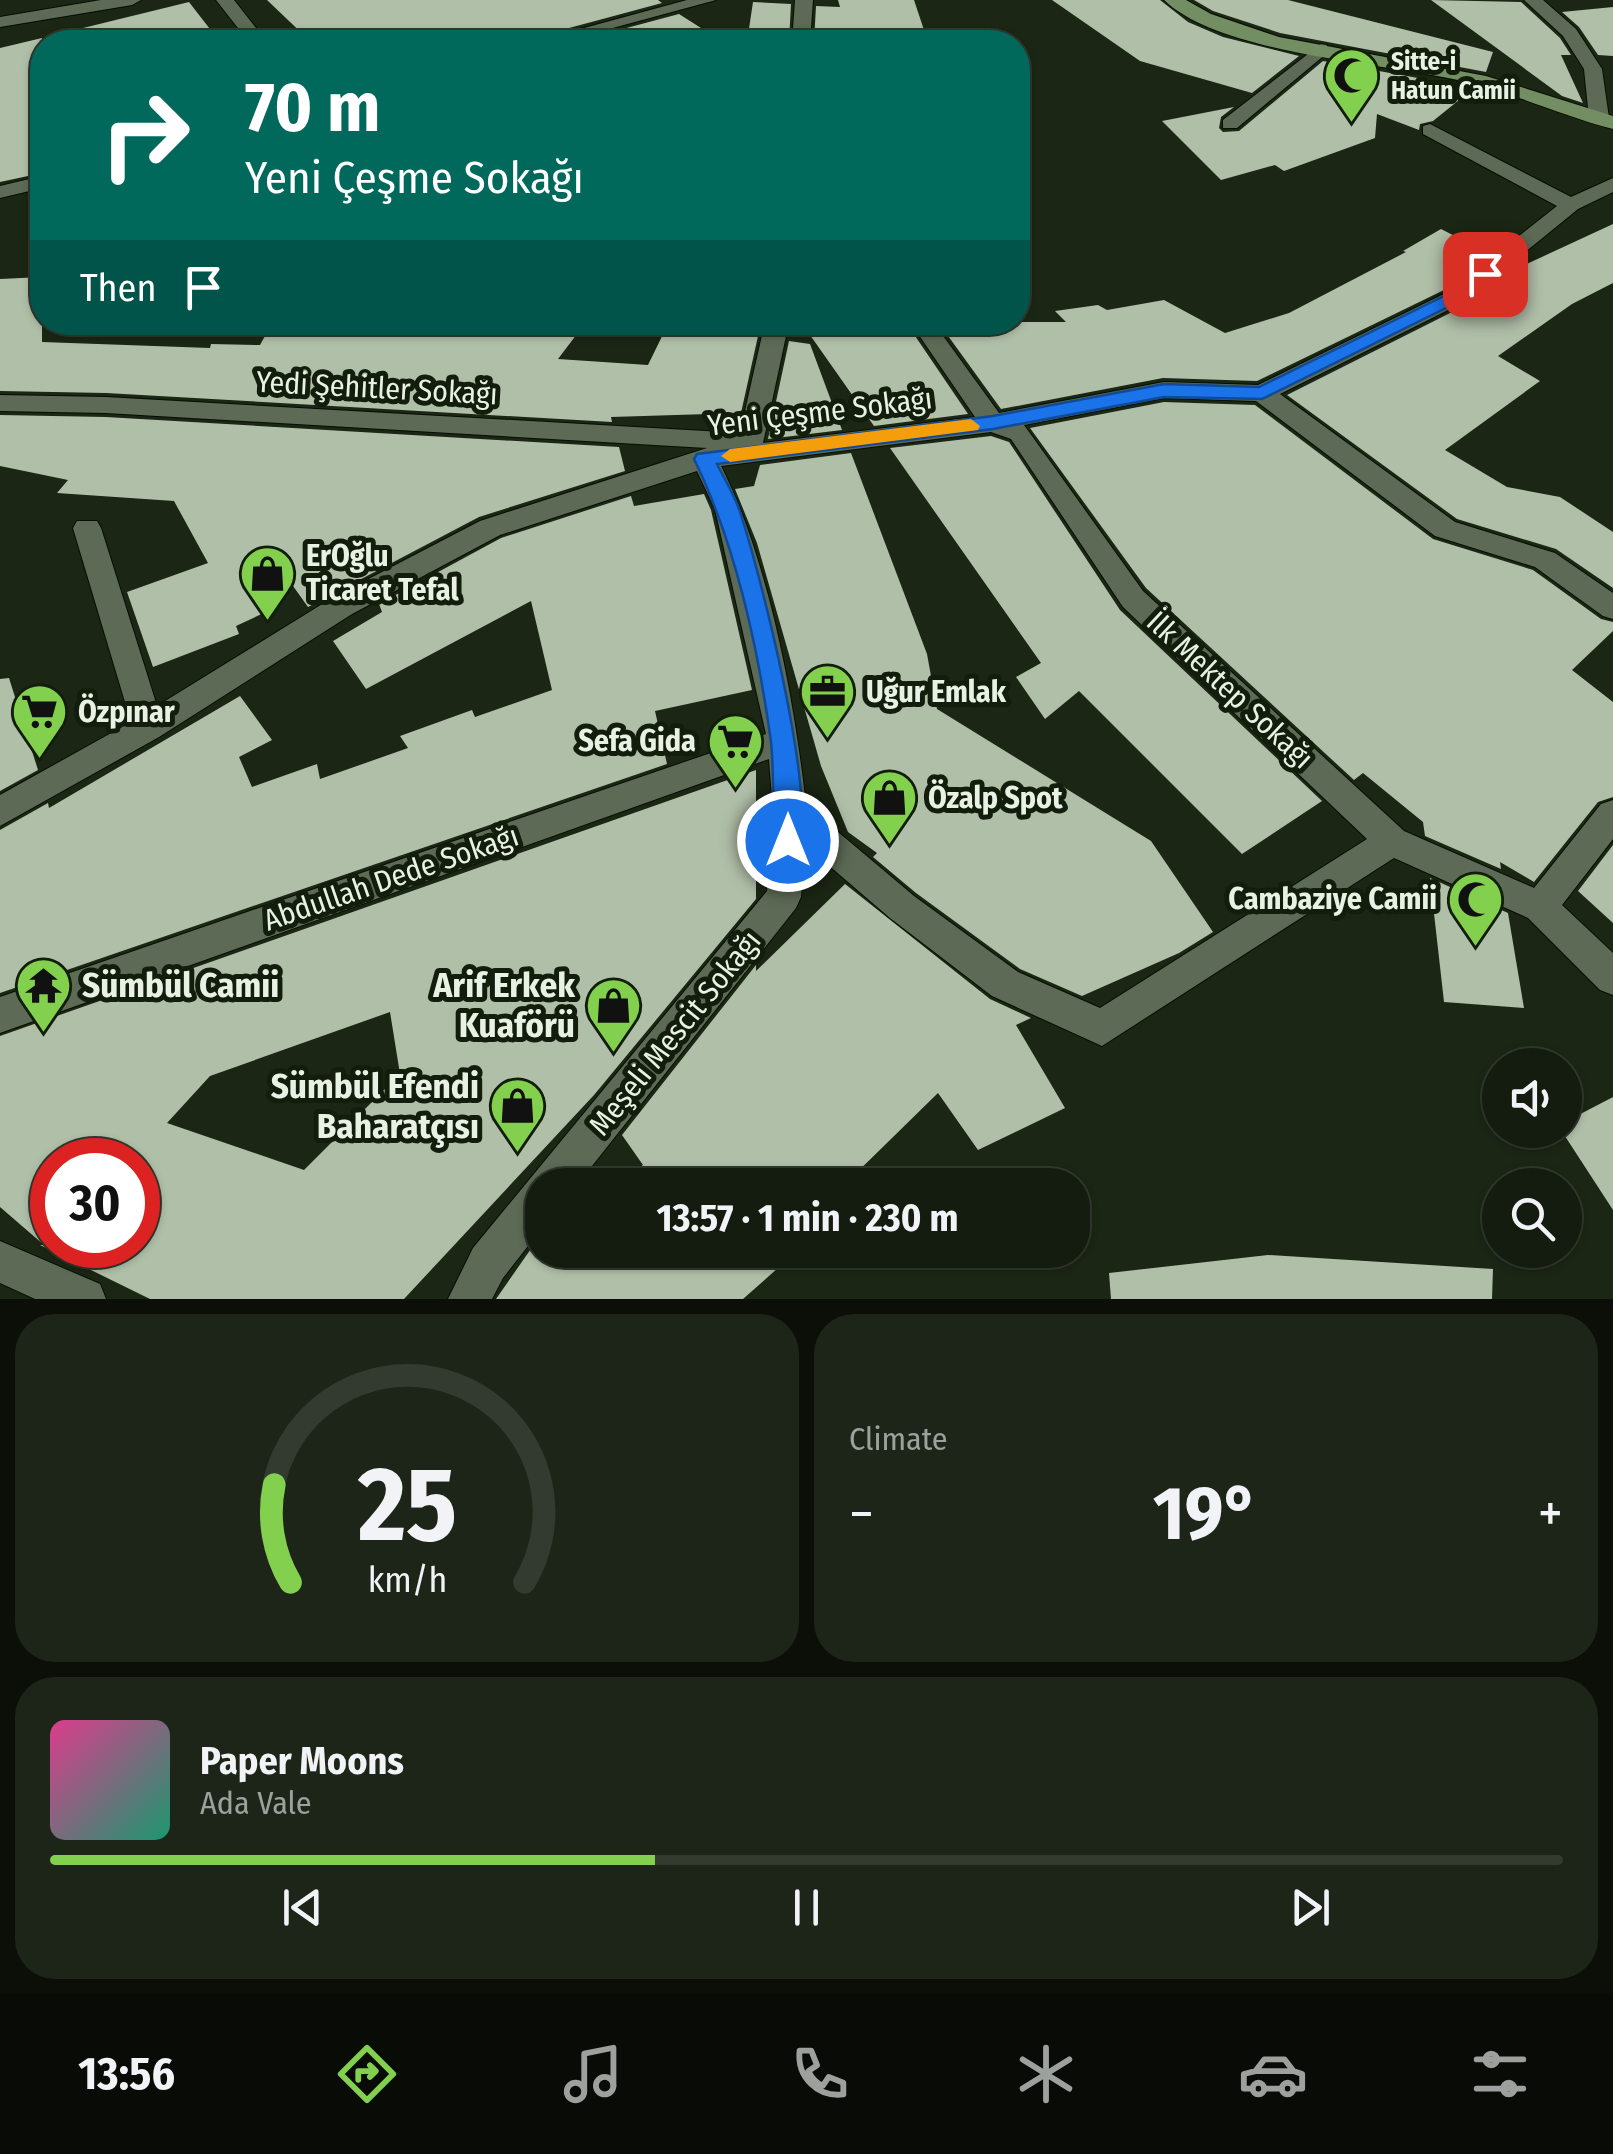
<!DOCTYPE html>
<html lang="en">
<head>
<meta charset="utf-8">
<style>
	:root { --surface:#141c0f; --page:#1d2518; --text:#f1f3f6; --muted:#9da19e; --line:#333a2f; --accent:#83d04e }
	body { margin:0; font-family:"Fira Sans Condensed",sans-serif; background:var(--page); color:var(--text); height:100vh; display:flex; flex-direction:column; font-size:38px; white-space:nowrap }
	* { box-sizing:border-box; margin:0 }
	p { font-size:32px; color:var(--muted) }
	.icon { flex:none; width:55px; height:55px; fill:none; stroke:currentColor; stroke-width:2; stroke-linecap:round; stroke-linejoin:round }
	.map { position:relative; height:1299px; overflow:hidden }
	.details { display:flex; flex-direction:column; gap:15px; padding:15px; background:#0b0f08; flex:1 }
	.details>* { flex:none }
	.top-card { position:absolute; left:30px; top:30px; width:1000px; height:305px; border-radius:40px; box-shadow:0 2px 8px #0004,0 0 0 2px var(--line); background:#00695c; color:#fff; overflow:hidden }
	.buttons { position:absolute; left:1482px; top:1048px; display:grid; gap:20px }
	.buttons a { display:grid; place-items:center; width:100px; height:100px; border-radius:50%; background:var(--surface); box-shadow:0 2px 8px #0004,0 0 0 2px var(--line); font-size:50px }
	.speed { position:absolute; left:30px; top:1138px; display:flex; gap:20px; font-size:50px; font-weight:700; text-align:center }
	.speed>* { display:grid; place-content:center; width:130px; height:130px; border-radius:50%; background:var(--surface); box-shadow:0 2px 8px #0004,0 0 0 2px var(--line); line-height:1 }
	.speed .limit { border:15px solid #d22; background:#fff; color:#111 }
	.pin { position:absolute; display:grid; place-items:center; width:85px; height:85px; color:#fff; margin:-42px; border-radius:20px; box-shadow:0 5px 15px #0006 }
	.me { position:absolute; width:110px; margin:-55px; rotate:0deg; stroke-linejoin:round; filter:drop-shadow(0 0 8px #0008) }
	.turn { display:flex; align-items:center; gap:35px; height:210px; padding:0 50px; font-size:45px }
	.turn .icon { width:130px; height:130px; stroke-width:2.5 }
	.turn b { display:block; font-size:70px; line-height:85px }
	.then { display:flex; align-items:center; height:95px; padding:0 50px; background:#0003; gap:20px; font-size:38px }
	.big { font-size:75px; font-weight:700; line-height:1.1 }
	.details .widget { flex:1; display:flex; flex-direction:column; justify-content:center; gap:15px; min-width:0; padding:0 35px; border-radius:40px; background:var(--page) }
	.details .dial { align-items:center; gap:0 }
	.dial svg { height:260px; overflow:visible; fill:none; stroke:var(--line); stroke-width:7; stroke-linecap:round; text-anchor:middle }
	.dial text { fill:var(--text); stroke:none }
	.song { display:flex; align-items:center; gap:30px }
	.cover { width:120px; height:120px; border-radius:15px; background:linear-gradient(135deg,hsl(330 70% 55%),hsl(160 70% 35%)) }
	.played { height:10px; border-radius:5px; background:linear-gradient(90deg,var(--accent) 40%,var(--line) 40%) }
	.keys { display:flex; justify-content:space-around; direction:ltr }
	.heat { display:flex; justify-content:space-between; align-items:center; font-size:55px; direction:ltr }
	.details .tiles { flex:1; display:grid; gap:15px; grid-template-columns:1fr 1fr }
	.widget:last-child { grid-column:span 2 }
	.trip { position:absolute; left:525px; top:1168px; width:565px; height:100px; border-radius:40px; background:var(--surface); box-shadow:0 2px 8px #0004,0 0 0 2px var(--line); font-weight:700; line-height:100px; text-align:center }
	.menu { display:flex; height:160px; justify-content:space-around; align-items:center; background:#080b06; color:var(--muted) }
	.menu .icon { width:70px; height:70px }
	.menu .active { color:var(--accent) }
	.menu b { font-size:45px; color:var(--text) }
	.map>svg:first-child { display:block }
	.building { fill:#b0bfa8; fill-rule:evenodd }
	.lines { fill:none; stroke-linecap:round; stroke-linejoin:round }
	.minor-casing { stroke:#060f02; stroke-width:2 }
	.major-casing { stroke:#060f02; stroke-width:2 }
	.minor { fill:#5d6b56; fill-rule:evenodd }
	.major { fill:#738e63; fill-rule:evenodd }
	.route { fill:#1a73e8; stroke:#114b97; stroke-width:2.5 }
	.slow { fill:#f59e0b }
	.labels { text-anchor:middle; stroke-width:10; stroke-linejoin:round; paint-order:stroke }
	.far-poi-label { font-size:25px; font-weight:bold; fill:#e9f1e5; stroke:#121d0b; text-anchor:start }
	.street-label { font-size:30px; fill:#e9f1e5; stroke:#121d0b }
	.poi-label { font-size:30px; font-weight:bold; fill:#e9f1e5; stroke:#121d0b; text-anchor:start }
	.near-poi-label { font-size:35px; font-weight:bold; fill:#e9f1e5; stroke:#121d0b; text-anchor:end }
</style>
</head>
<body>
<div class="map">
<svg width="1613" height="1299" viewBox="0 0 1613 1299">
	<rect width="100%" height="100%" fill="#1b2614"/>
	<!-- building -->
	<path class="building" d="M267,0H658L662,3L532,38L529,42H311Z
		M838,0H914L928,42H814L816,6L840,7Z
		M1052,0H1160L1188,22L1223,37L1299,56L1252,93L1140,61Z
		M1194,0H1288L1493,52L1486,72L1280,33L1213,11Z
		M1431,0L1521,2L1560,38L1571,55H1561L1583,103L1562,96Z
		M189,2L220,42H85L83,28Z
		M753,2L791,4L789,42H747Z
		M1613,7V56L1598,55L1579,27L1562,12Z
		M679,14L723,42H574Z
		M42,38V173L0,182V48Z
		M1323,61L1474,88L1433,121L1420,124L1419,130L1377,114L1375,138L1284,171L1275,165L1221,180L1162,121L1234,107L1221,117L1219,128L1223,132L1239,131Z
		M1613,224V283L1572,304L1498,356L1540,381L1445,450L1507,487L1560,497L1613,532V588L1556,549L1457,519L1287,395L1466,305L1514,266L1518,268Z
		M1441,229L1490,254L1446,289L1257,381L1163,378L1001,409L938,322H1066L1055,311L1098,305L1107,310L1164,300L1225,333L1289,313L1406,252L1403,251Z
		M42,277V342L210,348L211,344L260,345L265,336H320L321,322H586L558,359L648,365L669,322L758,336L741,413L611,417L612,422L106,393L0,391V279Z
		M803,325L909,327L968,414L874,426Z
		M789,341L810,344L842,430L768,439Z
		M1164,402L1255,405L1433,539L1533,570L1601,619L1613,622V631L1572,670L1613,702V797L1598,802L1534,882L1500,862L1501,869L1425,836L1423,822L1363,773L1354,780L1146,588L1030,428Z
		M0,415L106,417L619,447L625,471L479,517L308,607L268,551L281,605L236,626L239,634L153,667L127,592L208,563L174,501L57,493L68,480L0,466Z
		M991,436L1009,442L1120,610L1322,801L1242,854L1079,691L1045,719L1016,677L1041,663L890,448Z
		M851,453L927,654L937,709L1151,841L1213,932L1179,953L1082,996L1020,969L916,893L873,857L877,853L848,832L821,766L757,543L735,489L754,486L760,465Z
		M704,494L711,510L752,690L655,711L667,764L0,993V830L48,803L49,808L240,696L272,740L239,757L252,787L317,764L320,779L408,748L400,736L472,710L475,717L552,690L531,601L366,689L333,641L382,612L379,604L501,538L631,496L634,506Z
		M9,678L38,770L0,791V679Z
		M756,770V899L594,1095L404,1299H150L40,1245H44L0,1207V1036ZM390,1012L400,1074L304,1170L167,1123L210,1076ZM52,1160H138V1245H52Z
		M1613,845V923L1578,891Z
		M1430,878L1508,913L1524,1008L1444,1002Z
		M845,884L990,999L1031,1018L1016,1025L1065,1108L978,1150L938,1093L844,1185H612L643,1165L622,1135L756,965V971Z
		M1613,1097V1210L1561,1130H1565V1122Z
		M542,1233V1250H779L787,1260L743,1299H496Z
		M1268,1255L1493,1269L1492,1299H1111L1109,1273Z"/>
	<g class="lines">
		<defs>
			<path id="minor" d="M101,0H141L132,5L0,27V17Z
				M216,0H234L267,42H249Z
				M687,0H716L561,42H533Z
				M795,0H813L810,42H792Z
				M1524,0H1543L1576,29L1602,69L1609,118L1606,122H1592L1589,118L1584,69L1563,36Z
				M1321,44L1327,45V53L1237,128H1223V120Z
				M1430,124L1571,197L1613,178V192L1578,209L1464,302L1280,394L1455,522L1555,553L1613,593V619L1603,616L1535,567L1435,536L1256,401L1164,398L1024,425L1143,591L1404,831L1534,888L1601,804L1613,800V839L1562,905L1613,953V995L1600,990L1528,918L1394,858L1102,1046L992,996L890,918L805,845L801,897L796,908L577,1185H542V1228L503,1278L492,1299H448L473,1248L767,891L773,812L769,759L0,1033V997L766,734L715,509L697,471L500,535L352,614L159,737L0,826V795L131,722L73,528L77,521H97L101,528L157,706L332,598L480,521L707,448L106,413L0,411V395L106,397L740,433L765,322H789L763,443L975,417L910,322H933L999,413L1164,382L1258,385L1448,292L1557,206L1423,134V126ZM991,432L1011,439L1123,607L1367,839L1100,1008L1018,972L914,896L806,805C794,698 769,562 721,466Z
				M42,176V188L0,198V186Z
				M0,1241L100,1284L106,1299H35L0,1283Z"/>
			<path id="major" d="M1164,0H1186L1211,14L1279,37L1486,76L1613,116V129C1563,116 1516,94 1466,82C1388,63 1221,55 1164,0Z"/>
		</defs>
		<!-- minor casing -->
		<use href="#minor" class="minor-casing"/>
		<!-- major casing -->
		<use href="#major" class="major-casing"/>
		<!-- minor -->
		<use href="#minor" class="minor"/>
		<!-- major -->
		<use href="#major" class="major"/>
	</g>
	<!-- route -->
	<path class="route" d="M1485,269L1491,270V277L1462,300L1262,399L1164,397L993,429L717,464C725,480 735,496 740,512C759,569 819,801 797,849L788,852L779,849C772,835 774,764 771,742C758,647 736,545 694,459L697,454L993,416L1164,384L1259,387L1450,293Z"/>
	<!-- slow -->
	<path class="slow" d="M971,419L980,426L978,430L730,462L721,456L730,449Z"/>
	<!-- icons -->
	<defs>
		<symbol id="mosque-pin" viewBox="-11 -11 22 30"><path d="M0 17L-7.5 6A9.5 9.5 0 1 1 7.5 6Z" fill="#83d04e" stroke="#121d0b"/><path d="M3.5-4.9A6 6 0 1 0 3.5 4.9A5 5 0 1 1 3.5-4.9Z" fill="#111"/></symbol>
		<symbol id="shop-pin" viewBox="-11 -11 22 30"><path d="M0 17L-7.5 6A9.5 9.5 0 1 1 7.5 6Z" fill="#83d04e" stroke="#121d0b"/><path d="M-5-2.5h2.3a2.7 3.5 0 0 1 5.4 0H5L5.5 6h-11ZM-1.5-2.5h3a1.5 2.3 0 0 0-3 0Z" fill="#111"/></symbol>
		<symbol id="office-pin" viewBox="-11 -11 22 30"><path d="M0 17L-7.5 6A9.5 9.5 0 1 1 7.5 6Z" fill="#83d04e" stroke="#121d0b"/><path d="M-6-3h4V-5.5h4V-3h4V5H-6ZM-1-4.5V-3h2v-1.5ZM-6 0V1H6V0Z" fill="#111"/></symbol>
		<symbol id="supermarket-pin" viewBox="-11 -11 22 30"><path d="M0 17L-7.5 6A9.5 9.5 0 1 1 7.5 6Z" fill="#83d04e" stroke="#121d0b"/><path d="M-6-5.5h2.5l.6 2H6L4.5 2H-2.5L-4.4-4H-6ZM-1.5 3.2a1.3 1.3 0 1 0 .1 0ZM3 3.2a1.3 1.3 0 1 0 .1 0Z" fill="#111"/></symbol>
		<symbol id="temple-pin" viewBox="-11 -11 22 30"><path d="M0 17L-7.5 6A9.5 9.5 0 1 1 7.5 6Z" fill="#83d04e" stroke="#121d0b"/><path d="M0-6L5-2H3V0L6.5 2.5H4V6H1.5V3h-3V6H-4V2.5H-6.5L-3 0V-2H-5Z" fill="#111"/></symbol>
	</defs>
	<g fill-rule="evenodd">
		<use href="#mosque-pin" x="1320" y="44" width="63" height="86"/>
		<use href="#shop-pin" x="236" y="542" width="63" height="86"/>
		<use href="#office-pin" x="796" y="660" width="63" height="86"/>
		<use href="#supermarket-pin" x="8" y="680" width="63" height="86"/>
		<use href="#supermarket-pin" x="704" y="710" width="63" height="86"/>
		<use href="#shop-pin" x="858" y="766" width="63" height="86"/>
		<use href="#mosque-pin" x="1444" y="868" width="63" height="86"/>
		<use href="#temple-pin" x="12" y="954" width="63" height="86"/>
		<use href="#shop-pin" x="582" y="974" width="63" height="86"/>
		<use href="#shop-pin" x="486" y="1074" width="63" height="86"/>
	</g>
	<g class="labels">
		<!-- far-poi labels -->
		<g class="far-poi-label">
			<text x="1391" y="70">Sitte-i<tspan x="1391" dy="29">Hatun Camii</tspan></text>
		</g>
		<!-- street labels -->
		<g class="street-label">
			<text transform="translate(377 388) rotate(3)" y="10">Yedi Şehitler Sokağı</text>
			<text transform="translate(820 412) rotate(-7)" y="10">Yeni Çeşme Sokağı</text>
			<text transform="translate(1230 690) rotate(43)" y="10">İlk Mektep Sokağı</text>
			<text transform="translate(391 878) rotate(-19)" y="10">Abdullah Dede Sokağı</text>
			<text transform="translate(675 1033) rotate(-51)" y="10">Meşeli Mescit Sokağı</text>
		</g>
		<!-- poi labels -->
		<g class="poi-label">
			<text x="306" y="566">ErOğlu<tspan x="306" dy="34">Ticaret Tefal</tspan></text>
			<text x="866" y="702">Uğur Emlak</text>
			<text x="78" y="722">Özpınar</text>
			<text x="696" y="751" text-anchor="end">Sefa Gida</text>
			<text x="928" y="808">Özalp Spot</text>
			<text x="1437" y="909" text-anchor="end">Cambaziye Camii</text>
		</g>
		<!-- near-poi labels -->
		<g class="near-poi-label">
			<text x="82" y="997" text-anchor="start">Sümbül Camii</text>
			<text x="575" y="997">Arif Erkek<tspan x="575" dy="40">Kuaförü</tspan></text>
			<text x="479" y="1098">Sümbül Efendi<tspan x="479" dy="40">Baharatçısı</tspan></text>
		</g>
	</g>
</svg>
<div class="buttons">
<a><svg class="icon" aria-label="sound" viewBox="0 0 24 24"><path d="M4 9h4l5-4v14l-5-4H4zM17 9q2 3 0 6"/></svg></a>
<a><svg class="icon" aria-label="search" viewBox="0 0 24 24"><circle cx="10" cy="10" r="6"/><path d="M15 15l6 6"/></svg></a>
</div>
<div class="speed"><div class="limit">30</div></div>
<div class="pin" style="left:1485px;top:274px;background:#d93025"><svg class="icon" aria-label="arrive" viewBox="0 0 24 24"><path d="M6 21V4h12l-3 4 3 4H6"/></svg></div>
<svg class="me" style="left:788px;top:841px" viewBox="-20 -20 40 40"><circle r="17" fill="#1a73e8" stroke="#fff" stroke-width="3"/><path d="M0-11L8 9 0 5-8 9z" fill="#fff"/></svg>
<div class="trip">13:57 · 1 min · 230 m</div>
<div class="top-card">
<div class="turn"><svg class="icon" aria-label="right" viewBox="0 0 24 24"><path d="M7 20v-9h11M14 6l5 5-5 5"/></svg><div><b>70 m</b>Yeni Çeşme Sokağı</div></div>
<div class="then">Then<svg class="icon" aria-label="arrive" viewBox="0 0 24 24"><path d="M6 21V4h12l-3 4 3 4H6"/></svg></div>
</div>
</div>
<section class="details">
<div class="tiles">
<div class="widget dial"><svg viewBox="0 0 100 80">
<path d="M14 69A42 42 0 1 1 86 69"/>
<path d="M14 69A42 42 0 0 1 9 39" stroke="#83d04e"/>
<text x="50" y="56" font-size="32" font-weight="700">25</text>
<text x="50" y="72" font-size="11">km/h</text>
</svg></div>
<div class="widget"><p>Climate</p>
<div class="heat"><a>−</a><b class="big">19°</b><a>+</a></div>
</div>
<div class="widget">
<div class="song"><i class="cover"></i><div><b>Paper Moons</b><p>Ada Vale</p></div></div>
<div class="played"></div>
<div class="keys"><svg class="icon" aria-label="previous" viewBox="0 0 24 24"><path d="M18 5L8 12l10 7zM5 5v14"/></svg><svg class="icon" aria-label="pause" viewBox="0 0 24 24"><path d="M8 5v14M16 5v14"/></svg><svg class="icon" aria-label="next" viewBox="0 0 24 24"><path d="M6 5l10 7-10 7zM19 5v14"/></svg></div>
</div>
</div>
</section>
<nav class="menu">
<b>13:56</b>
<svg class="icon active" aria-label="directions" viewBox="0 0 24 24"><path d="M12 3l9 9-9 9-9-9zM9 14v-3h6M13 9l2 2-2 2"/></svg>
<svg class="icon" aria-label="music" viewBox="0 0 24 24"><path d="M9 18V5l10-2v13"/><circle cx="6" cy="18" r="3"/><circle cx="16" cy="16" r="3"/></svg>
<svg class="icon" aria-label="phone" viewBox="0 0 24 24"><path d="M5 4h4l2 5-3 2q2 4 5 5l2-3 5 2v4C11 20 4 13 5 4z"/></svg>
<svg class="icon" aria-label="climate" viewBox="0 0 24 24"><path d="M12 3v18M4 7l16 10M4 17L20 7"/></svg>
<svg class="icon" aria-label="car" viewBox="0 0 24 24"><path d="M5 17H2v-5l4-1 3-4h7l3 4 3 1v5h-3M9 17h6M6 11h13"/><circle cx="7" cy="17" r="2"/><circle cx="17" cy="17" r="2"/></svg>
<svg class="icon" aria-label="filters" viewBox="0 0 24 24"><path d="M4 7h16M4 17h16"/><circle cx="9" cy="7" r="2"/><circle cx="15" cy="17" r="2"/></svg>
</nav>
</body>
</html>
